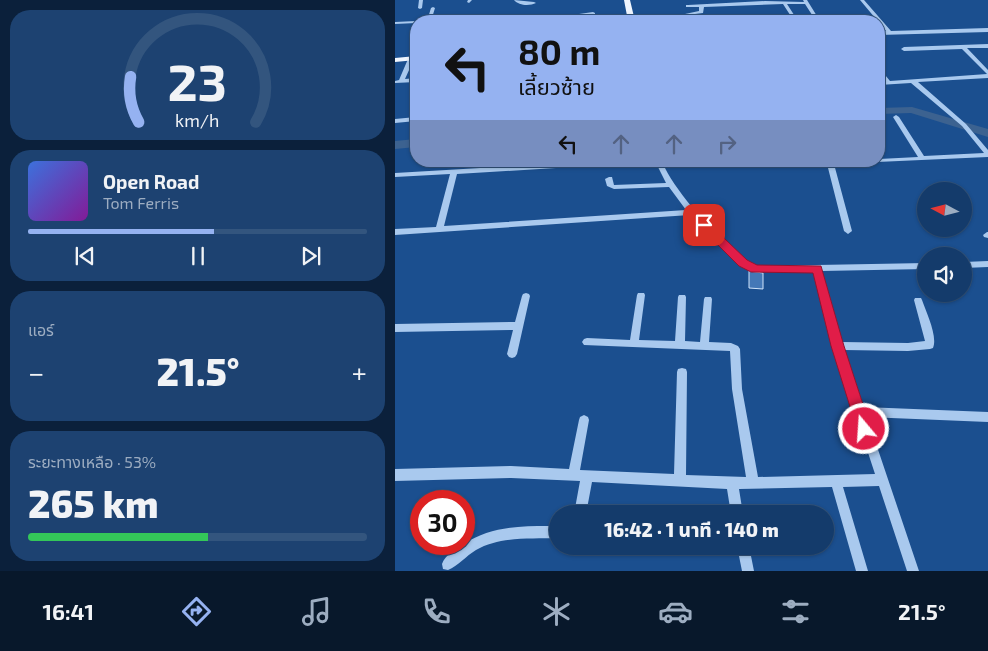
<!DOCTYPE html>
<html lang="th">
<head>
<meta charset="utf-8">
<style>
	:root { --surface:#143b6b; --page:#1d4271; --text:#f1f3f6; --muted:#9dadc1; --line:#33557e; --accent:#95b2f1 }
	body { margin:0; font-family:"Exo 2","Noto Sans Thai",sans-serif; background:var(--page); color:var(--text); height:100vh; display:flex; flex-direction:column; font-size:19px; white-space:nowrap }
	* { box-sizing:border-box; margin:0 }
	p { font-size:16px; color:var(--muted) }
	.icon { flex:none; width:28px; height:28px; fill:none; stroke:currentColor; stroke-width:2; stroke-linecap:round; stroke-linejoin:round }
	.map { position:relative; flex:1; overflow:hidden }
	.drawer { display:flex; flex-direction:column; gap:10px; padding:10px; background:#0b203b; width:395px }
	.drawer>* { flex:none }
	.hud { position:absolute; left:15px; top:15px; width:475px; height:152px; border-radius:20px; box-shadow:0 1px 4px #0004,0 0 0 1px var(--line); background:#95b2f1; color:#111; overflow:hidden }
	.needle { width:32px; rotate:277deg }
	.controls { position:absolute; left:522px; top:182px; display:grid; gap:10px }
	.controls a { display:grid; place-items:center; width:55px; height:55px; border-radius:50%; background:var(--surface); box-shadow:0 1px 4px #0004,0 0 0 1px var(--line); font-size:25px }
	.speed { position:absolute; left:15px; top:490px; display:flex; gap:10px; font-size:25px; font-weight:700; text-align:center }
	.speed>* { display:grid; place-content:center; width:65px; height:65px; border-radius:50%; background:var(--surface); box-shadow:0 1px 4px #0004,0 0 0 1px var(--line); line-height:1 }
	.speed .limit { border:8px solid #d22; background:#fff; color:#111 }
	.pin { position:absolute; display:grid; place-items:center; width:42px; height:42px; color:#fff; margin:-21px; border-radius:10px; box-shadow:0 2px 8px #0006 }
	.me { position:absolute; width:55px; margin:-28px; rotate:342deg; stroke-linejoin:round; filter:drop-shadow(0 0 4px #0008) }
	.turn { display:flex; align-items:center; gap:18px; height:105px; padding:0 25px; font-size:22px }
	.turn .icon { width:65px; height:65px; stroke-width:2.5 }
	.turn b { display:block; font-size:35px; line-height:42px }
	.lanes { display:flex; align-items:center; height:48px; padding:0 25px; background:#0003; justify-content:center; gap:25px; direction:ltr }
	.lanes .off { opacity:.35 }
	.big { font-size:38px; font-weight:800; line-height:1.1 }
	.drawer .widget { flex:1; display:flex; flex-direction:column; justify-content:center; gap:8px; min-width:0; padding:0 18px; border-radius:20px; background:var(--page) }
	.drawer .dial { align-items:center; gap:0 }
	.dial svg { height:130px; overflow:visible; fill:none; stroke:var(--line); stroke-width:7; stroke-linecap:round; text-anchor:middle }
	.dial text { fill:var(--text); stroke:none }
	.song { display:flex; align-items:center; gap:15px }
	.cover { width:60px; height:60px; border-radius:8px; background:linear-gradient(135deg,hsl(220 70% 55%),hsl(290 70% 35%)) }
	.played { height:5px; border-radius:2px; background:linear-gradient(90deg,var(--accent) 55%,var(--line) 55%) }
	.keys { display:flex; justify-content:space-around; direction:ltr }
	.heat { display:flex; justify-content:space-between; align-items:center; font-size:28px; direction:ltr }
	.charge { height:8px; border-radius:4px; background:linear-gradient(90deg,#34c759 53%,var(--line) 0) }
	.trip { position:absolute; left:154px; top:505px; width:285px; height:50px; border-radius:25px; background:var(--surface); box-shadow:0 1px 4px #0004,0 0 0 1px var(--line); font-weight:800; line-height:50px; text-align:center }
	.tab-bar { display:flex; height:80px; justify-content:space-around; align-items:center; background:#08182b; color:var(--muted) }
	.tab-bar .icon { width:35px; height:35px }
	.tab-bar .active { color:var(--accent) }
	.tab-bar b { font-size:22px; color:var(--text) }
	main { display:flex; flex:1; min-height:0 }
	.map>svg:first-child { display:block }
	.lines { fill:none; stroke-linecap:round; stroke-linejoin:round }
	.canal { fill:#3c6290; fill-rule:evenodd }
	.building { fill:#4478b7; stroke:#cfe3fa }
	.minor { fill:#a9c9ee; fill-rule:evenodd }
	.major { fill:#f0f6ff; fill-rule:evenodd }
	.route { fill:#e11d48; stroke:#92132f }
</style>
</head>
<body>
<main>
<section class="drawer">
<div class="widget dial"><svg viewBox="0 0 100 80">
<path d="M14 69A42 42 0 1 1 86 69"/>
<path d="M14 69A42 42 0 0 1 9 41" stroke="#95b2f1"/>
<text x="50" y="56" font-size="32" font-weight="700">23</text>
<text x="50" y="72" font-size="11">km/h</text>
</svg></div>
<div class="widget">
<div class="song"><i class="cover"></i><div><b>Open Road</b><p>Tom Ferris</p></div></div>
<div class="played"></div>
<div class="keys"><svg class="icon" aria-label="previous" viewBox="0 0 24 24"><path d="M18 5L8 12l10 7zM5 5v14"/></svg><svg class="icon" aria-label="pause" viewBox="0 0 24 24"><path d="M8 5v14M16 5v14"/></svg><svg class="icon" aria-label="next" viewBox="0 0 24 24"><path d="M6 5l10 7-10 7zM19 5v14"/></svg></div>
</div>
<div class="widget"><p>แอร์</p>
<div class="heat"><a>−</a><b class="big">21.5°</b><a>+</a></div>
</div>
<div class="widget"><p>ระยะทางเหลือ · 53%</p><b class="big">265 km</b><div class="charge"></div></div>
</section>
<div class="map">
<svg width="593" height="571" viewBox="0 0 593 571">
	<rect width="100%" height="100%" fill="#1b4f8f"/>
	<g class="lines">
		<!-- canal -->
		<path class="canal" d="M517,107L593,129V137L516,113L484,114V108Z
			M21,139V147L0,149V141Z"/>
	</g>
	<!-- building -->
	<path class="building" d="M354,271L368,273V289L354,288Z"/>
	<g class="lines">
		<!-- minor -->
		<path class="minor" d="M24,0H28L27,8L25,9L23,8Z
			M73,0H77L74,3L72,2Z
			M119,0L139,2L141,3C135,6 124,6 119,0Z
			M408,0H412L425,21H421L410,4H392L403,21H399L388,4L309,7L308,13L292,15L290,14L304,11V7H291V5H293L370,1L409,2Z
			M465,0H469L496,31L593,28V32L484,35V32L491,31Z
			M38,7L40,8L36,21H32L36,8Z
			M198,12L200,13V14L181,17L179,21H175L177,15Z
			M21,21V23L0,24V22L21,21H23Z
			M593,44V48H572L593,70V78L523,82L571,124L593,150V157L482,162L481,161H484V159L523,157L498,117L501,115L504,117L529,156L589,153L567,126L516,83L484,85V81H489L484,74V69L486,70L495,81L592,74L567,49L509,51L506,49L509,47Z
			M16,57L19,59L10,79L21,78V82L0,83V81L4,80L13,59Z
			M21,117V121L0,123V119Z
			M203,161H210L212,163L209,165L62,174L49,226L291,210L274,187L219,189L212,186L210,179L214,177H217L219,185L271,183L260,161H267L268,164L375,161H476L473,163L439,164L457,231L453,234L449,231L432,164L270,168C285,198 332,250 361,266L531,263V269L427,271L447,342L513,343L530,341L519,300L520,298H526L527,300C531,312 543,336 538,348L535,349L513,351L449,350L469,407L593,412V422L472,417L524,571H512L484,486L448,487L473,571H461L437,487L344,489L348,514H336L332,489L197,482L191,514H179L185,481L116,478L0,481V469L116,466L174,469L184,420L185,417L189,415L193,417L194,420L185,470L279,474L282,372L283,369L287,368L291,369L292,372L291,475L351,477L337,389L335,351L189,345L187,342L189,339L192,338L235,340L242,295L243,293H249L250,295L244,340L280,341L283,297L284,295H290L291,297L290,341L305,342L309,299L310,297H316L317,299L314,342L336,343L343,346L345,349L347,389L363,477L480,474L438,346L418,271H357L334,254L295,215L0,235V229L41,227L55,174L0,177V173Z
			M592,232H593V238L589,237L588,235Z
			M593,261V267L569,268V262Z
			M131,293L134,294L135,296L122,354L120,357L117,358L114,357L112,354L118,330L0,332V324L120,322L127,296L128,294Z
			M162,526V538C136,539 105,536 81,550C71,556 63,566 53,570L48,569L47,564C50,555 61,549 69,544C97,525 130,526 162,526Z
			M342,546H354L359,571H347Z"/>
		<!-- major -->
		<path class="major" d="M229,0H235L240,21H233Z
			M21,56V60L0,62V58Z"/>
	</g>
	<!-- route -->
	<path class="route" d="M309,221L312,222L352,260L362,265L426,266L449,346L476,429L474,434L469,436L464,434L462,429L436,346L418,273L356,272L344,266L305,227V222Z"/>
</svg>
<div class="controls">
<a><svg class="needle" viewBox="-14 -14 28 28"><path d="M0-13l5 13h-10z" fill="#e53935"/><path d="M0 13l5-13h-10z" fill="#9dadc1"/></svg></a>
<a><svg class="icon" aria-label="sound" viewBox="0 0 24 24"><path d="M4 9h4l5-4v14l-5-4H4zM17 9q2 3 0 6"/></svg></a>
</div>
<div class="speed"><div class="limit">30</div></div>
<div class="pin" style="left:309px;top:225px;background:#d93025"><svg class="icon" aria-label="arrive" viewBox="0 0 24 24"><path d="M6 21V4h12l-3 4 3 4H6"/></svg></div>
<svg class="me" style="left:469px;top:429px" viewBox="-20 -20 40 40"><circle r="17" fill="#e11d48" stroke="#fff" stroke-width="3"/><path d="M0-11L8 9 0 5-8 9z" fill="#fff"/></svg>
<div class="trip">16:42 · 1 นาที · 140 m</div>
<div class="hud">
<div class="turn"><svg class="icon" aria-label="left" viewBox="0 0 24 24"><path d="M17 20v-9H6M10 6l-5 5 5 5"/></svg><div><b>80 m</b>เลี้ยวซ้าย</div></div>
<div class="lanes"><svg class="icon" aria-label="left" viewBox="0 0 24 24"><path d="M17 20v-9H6M10 6l-5 5 5 5"/></svg><svg class="icon off" aria-label="ahead" viewBox="0 0 24 24"><path d="M12 20V5M6 11l6-6 6 6"/></svg><svg class="icon off" aria-label="ahead" viewBox="0 0 24 24"><path d="M12 20V5M6 11l6-6 6 6"/></svg><svg class="icon off" aria-label="right" viewBox="0 0 24 24"><path d="M7 20v-9h11M14 6l5 5-5 5"/></svg></div>
</div>
</div>
</main>
<nav class="tab-bar">
<b>16:41</b>
<svg class="icon active" aria-label="directions" viewBox="0 0 24 24"><path d="M12 3l9 9-9 9-9-9zM9 14v-3h6M13 9l2 2-2 2"/></svg>
<svg class="icon" aria-label="music" viewBox="0 0 24 24"><path d="M9 18V5l10-2v13"/><circle cx="6" cy="18" r="3"/><circle cx="16" cy="16" r="3"/></svg>
<svg class="icon" aria-label="phone" viewBox="0 0 24 24"><path d="M5 4h4l2 5-3 2q2 4 5 5l2-3 5 2v4C11 20 4 13 5 4z"/></svg>
<svg class="icon" aria-label="climate" viewBox="0 0 24 24"><path d="M12 3v18M4 7l16 10M4 17L20 7"/></svg>
<svg class="icon" aria-label="car" viewBox="0 0 24 24"><path d="M5 17H2v-5l4-1 3-4h7l3 4 3 1v5h-3M9 17h6M6 11h13"/><circle cx="7" cy="17" r="2"/><circle cx="17" cy="17" r="2"/></svg>
<svg class="icon" aria-label="filters" viewBox="0 0 24 24"><path d="M4 7h16M4 17h16"/><circle cx="9" cy="7" r="2"/><circle cx="15" cy="17" r="2"/></svg>
<b>21.5°</b>
</nav>
</body>
</html>
